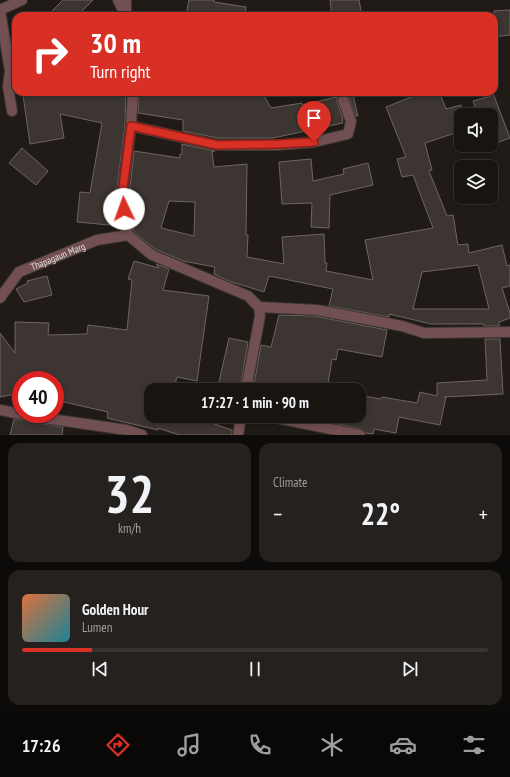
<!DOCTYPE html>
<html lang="en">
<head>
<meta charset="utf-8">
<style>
	:root { --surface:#181410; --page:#25211e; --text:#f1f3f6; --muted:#9f9e9f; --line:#363330; --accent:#d93025 }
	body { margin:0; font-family:"PT Sans Narrow",sans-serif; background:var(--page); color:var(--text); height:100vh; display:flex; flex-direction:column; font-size:15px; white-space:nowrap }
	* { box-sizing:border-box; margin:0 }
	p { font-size:13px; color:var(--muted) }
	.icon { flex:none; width:22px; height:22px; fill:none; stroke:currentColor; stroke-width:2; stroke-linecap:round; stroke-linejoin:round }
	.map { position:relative; height:435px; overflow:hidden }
	.details { display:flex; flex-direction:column; gap:8px; padding:8px; background:#0d0b09; flex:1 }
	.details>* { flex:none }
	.hud { position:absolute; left:12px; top:12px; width:486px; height:84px; border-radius:12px; box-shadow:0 2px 6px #0003,0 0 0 1px var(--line); background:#d93025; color:#fff; overflow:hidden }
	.controls { position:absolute; left:454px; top:108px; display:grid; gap:8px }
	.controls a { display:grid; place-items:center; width:44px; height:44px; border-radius:8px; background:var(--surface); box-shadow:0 2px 6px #0003,0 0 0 1px var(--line); font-size:20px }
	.speed { position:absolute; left:12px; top:371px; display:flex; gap:8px; font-size:20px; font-weight:700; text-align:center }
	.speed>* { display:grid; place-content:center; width:52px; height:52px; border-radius:50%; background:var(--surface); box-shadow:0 2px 6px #0003,0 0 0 1px var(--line); line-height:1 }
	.speed .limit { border:6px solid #d22; background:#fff; color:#111 }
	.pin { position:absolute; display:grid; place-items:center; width:34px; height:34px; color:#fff; margin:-41px -17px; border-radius:50% 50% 50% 0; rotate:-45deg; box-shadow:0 0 4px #0007 }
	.pin .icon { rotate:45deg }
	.me { position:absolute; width:44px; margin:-22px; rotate:357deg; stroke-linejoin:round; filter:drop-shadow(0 0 3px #0008) }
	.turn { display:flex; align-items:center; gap:14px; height:84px; padding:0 12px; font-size:18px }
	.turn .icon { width:52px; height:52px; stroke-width:2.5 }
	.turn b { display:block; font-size:28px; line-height:34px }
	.big { font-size:30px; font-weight:600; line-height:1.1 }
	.details .card { flex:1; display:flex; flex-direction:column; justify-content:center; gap:6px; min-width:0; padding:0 14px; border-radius:12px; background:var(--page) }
	.details .dial { align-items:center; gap:0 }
	.dial b { font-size:52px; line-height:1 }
	.song { display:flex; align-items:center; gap:12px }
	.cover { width:48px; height:48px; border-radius:6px; background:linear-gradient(135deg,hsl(20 70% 55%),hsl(190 70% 35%)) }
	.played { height:4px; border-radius:2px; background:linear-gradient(90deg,var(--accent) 15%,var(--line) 15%) }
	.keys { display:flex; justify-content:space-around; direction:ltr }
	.heat { display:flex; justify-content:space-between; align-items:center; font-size:22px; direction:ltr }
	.details .tiles { flex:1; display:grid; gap:8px; grid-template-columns:1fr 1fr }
	.card:last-child { grid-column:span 2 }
	.trip { position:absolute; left:144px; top:383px; width:222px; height:40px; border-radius:12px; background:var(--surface); box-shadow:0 2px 6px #0003,0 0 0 1px var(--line); font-weight:600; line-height:40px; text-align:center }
	.dock { display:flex; height:64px; justify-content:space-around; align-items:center; background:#0a0806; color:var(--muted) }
	.dock .icon { width:28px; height:28px }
	.dock .current { color:var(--accent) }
	.dock b { font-size:18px; color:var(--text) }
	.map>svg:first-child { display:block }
	.building { fill:#3c3531; stroke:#6e6561; fill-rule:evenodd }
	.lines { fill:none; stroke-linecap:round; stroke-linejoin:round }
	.minor-casing { stroke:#3b3632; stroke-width:12 }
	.tertiary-casing { stroke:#3b3632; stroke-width:12 }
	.minor { stroke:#724f50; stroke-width:10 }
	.tertiary { stroke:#724f50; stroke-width:10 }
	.route-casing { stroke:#8d1f18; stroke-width:10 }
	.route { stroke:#d93025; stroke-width:7 }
	.labels { text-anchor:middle; stroke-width:4; stroke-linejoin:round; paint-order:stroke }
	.street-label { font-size:10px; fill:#e2dfdb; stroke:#17120d }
</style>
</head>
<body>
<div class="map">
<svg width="510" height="435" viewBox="0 0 510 435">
	<rect width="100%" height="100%" fill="#201b16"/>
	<!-- building -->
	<path class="building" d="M63,0H93L77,16H47Z
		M189,0H214V2L246,7L245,16H186Z
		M330,0H359L362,16H332Z
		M510,10V35L494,37V11Z
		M41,92H126L125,125L116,195L120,226L77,222L80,192L90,193L102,123L60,114L64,138L30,144L23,95Z
		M139,92H262L271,108L302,103V105L337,97V102L343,119L342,120L343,123L273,138H218L183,131V120L138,113Z
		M424,92H439L446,109L461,105V131L425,143L432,170L429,171L447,216L453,215L458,245L468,244L469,253L502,245L507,266L510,265V286L502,288L510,313V318L499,322V326H484V324H431L389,314V317L329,306L333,289L269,276L264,292L229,281L214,274L215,267L183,261L155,249L136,234L133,228L129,196L134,151L180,158V154H182V144L215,151L212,152L214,167L247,164L246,235H248L247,257L284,264L282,237L324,234L325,263H327L326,271L373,280L365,240L433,228L413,175L402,177L397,159L406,157L386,107ZM169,201L195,202L194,236L161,228ZM478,265L489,309H413L422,272Z
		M491,93H493L510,138L491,145V115H478L473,101L491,96Z
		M353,95L358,116H356L348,96Z
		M22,148L48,171L36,185L9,163Z
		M311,159L313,181L344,174L343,169L368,163L373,185L330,195L329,228L311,227L312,203L282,204L279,162Z
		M134,261L159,268L156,264L169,269L163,290L209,296L197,381L177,377L173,390H151V416H191L232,430V435H179L158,428V430L107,418L108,412L55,400V380H21V393L0,397V333L15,353V322L49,323L48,335L87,334L88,325L127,330L132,280L128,279Z
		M47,276L52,295L24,302L16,289L28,283L27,281Z
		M279,315L314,316L387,330L382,357L338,349L336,360L332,359L327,390H253L261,345L271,347Z
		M229,338L248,342L240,390H222V387L218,386Z
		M485,339H500L503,394L444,397H446L440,425L399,417L396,433L374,429L373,434L366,433L361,429L323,421L324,416H359V395L381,399L382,397L417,403L420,392L437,396V383L487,380Z
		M14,419L63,427L62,435H10Z"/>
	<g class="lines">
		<defs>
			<g id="minor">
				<path d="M126,13V0"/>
				<path d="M12,111L8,86L10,71L0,10L22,0"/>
				<path d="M131,126L217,145H278L314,142L348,134L351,121L343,100"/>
				<path id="s1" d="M0,298L19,272L97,240L128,235"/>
				<path d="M259,307L317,310L402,326L424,333L510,332"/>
				<path d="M0,410L30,416L127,430L142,435"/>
				<path d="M267,416L360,435"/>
			</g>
			<path id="tertiary" d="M118,0L126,16
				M133,92L131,126L122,196L128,235L152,255L248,296L259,307L260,316L246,390
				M238,435L241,416"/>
		</defs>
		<!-- minor casing -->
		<use href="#minor" class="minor-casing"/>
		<!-- tertiary casing -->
		<use href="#tertiary" class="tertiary-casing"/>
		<!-- minor -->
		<use href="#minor" class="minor"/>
		<!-- tertiary -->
		<use href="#tertiary" class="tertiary"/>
	</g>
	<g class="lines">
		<defs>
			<path id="route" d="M124,209L122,196L131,126L217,145L278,144L314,142"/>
		</defs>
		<!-- route casing -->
		<use href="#route" class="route-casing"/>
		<!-- route -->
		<use href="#route" class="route"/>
	</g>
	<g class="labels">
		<!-- street labels -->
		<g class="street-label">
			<text dy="4" stroke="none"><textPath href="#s1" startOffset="74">Thapagaun Marg</textPath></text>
		</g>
	</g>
</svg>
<div class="controls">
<a><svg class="icon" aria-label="sound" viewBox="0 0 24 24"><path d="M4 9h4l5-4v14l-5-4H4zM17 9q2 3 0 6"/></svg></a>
<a><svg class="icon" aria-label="layers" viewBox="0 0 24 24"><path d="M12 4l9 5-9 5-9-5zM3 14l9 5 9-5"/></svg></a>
</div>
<div class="speed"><div class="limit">40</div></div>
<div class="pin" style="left:314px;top:142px;background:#d93025"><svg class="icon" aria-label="arrive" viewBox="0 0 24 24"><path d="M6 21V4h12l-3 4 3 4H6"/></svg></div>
<svg class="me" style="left:124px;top:209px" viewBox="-20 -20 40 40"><circle r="19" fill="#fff"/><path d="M0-13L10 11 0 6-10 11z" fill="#d93025"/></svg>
<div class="trip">17:27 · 1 min · 90 m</div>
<div class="hud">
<div class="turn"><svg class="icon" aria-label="right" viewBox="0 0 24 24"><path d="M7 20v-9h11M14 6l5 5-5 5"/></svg><div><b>30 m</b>Turn right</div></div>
</div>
</div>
<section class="details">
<div class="tiles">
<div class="card dial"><b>32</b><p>km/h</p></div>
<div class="card"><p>Climate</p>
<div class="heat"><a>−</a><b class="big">22°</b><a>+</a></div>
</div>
<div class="card">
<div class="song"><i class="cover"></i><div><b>Golden Hour</b><p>Lumen</p></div></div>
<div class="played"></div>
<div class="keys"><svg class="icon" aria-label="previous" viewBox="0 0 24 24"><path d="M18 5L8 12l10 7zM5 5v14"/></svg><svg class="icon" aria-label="pause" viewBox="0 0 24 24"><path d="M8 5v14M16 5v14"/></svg><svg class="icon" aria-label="next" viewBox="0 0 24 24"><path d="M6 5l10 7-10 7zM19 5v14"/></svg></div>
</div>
</div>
</section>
<nav class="dock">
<b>17:26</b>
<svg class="icon current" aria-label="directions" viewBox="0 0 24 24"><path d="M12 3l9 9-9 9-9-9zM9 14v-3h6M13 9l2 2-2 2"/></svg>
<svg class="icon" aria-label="music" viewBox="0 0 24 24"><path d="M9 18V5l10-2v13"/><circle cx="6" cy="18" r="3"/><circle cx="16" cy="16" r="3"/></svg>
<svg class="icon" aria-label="phone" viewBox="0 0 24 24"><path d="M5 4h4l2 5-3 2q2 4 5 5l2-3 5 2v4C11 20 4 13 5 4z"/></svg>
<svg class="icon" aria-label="climate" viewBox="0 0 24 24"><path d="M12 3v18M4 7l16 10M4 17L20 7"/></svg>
<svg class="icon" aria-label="car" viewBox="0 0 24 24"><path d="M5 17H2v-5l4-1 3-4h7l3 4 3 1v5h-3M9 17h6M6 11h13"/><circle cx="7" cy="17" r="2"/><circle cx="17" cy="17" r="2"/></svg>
<svg class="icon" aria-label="filters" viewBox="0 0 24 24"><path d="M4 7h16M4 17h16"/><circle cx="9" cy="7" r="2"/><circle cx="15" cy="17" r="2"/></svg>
</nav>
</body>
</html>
